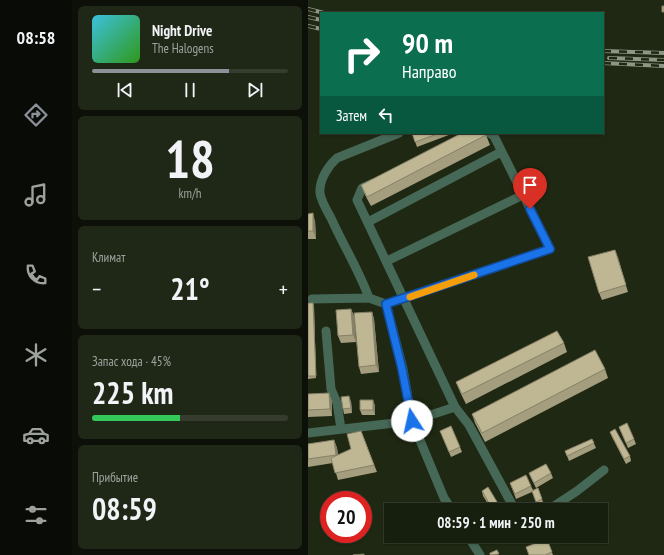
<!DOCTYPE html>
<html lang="ru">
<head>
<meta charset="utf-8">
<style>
	:root { --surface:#161e0e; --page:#1f2717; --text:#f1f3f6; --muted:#9ea29e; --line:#353c2e; --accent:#8c9099 }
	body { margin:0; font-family:"PT Sans Narrow",sans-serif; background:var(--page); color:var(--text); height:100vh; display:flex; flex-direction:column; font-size:15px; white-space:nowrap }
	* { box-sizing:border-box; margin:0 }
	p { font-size:13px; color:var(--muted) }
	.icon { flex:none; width:22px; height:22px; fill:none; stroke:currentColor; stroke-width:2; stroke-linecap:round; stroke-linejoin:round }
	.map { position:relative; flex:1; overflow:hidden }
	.panel { display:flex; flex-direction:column; gap:6px; padding:6px; background:#0c1008; width:236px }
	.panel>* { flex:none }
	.top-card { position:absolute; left:12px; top:12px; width:284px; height:122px; border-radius:0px; box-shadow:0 1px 3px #0004,0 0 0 1px var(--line); background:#0b6e4f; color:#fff; overflow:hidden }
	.speed { position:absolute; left:12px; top:491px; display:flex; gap:8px; font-size:20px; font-weight:700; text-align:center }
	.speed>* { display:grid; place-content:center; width:52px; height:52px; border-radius:50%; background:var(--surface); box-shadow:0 1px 3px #0004,0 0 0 1px var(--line); line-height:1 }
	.speed .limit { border:6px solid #d22; background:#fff; color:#111 }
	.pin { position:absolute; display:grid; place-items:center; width:34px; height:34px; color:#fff; margin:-41px -17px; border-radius:50% 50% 50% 0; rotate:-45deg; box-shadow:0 0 4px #0007 }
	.pin .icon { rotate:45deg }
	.me { position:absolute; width:44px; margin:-22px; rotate:350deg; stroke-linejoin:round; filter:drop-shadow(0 0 3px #0008) }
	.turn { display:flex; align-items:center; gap:14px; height:84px; padding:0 16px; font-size:18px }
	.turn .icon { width:52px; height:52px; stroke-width:2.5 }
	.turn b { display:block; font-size:28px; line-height:34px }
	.then { display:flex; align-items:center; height:38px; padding:0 16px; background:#0003; gap:8px; font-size:15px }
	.big { font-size:30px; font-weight:800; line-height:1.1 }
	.panel .tile { flex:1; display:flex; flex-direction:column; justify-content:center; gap:6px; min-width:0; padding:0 14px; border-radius:6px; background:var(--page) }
	.panel .dial { align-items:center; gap:0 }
	.dial b { font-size:52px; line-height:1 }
	.song { display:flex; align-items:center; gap:12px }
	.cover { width:48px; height:48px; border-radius:6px; background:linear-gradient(135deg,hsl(190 70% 55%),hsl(110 70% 35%)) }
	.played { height:4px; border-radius:2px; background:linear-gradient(90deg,var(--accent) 70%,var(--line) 70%) }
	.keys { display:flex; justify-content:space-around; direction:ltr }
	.heat { display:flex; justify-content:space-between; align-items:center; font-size:22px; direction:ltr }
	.charge { height:6px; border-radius:3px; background:linear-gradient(90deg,#34c759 45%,var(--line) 0) }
	.trip { position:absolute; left:76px; top:503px; width:224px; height:40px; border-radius:0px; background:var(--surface); box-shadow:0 1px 3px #0004,0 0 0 1px var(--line); font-weight:800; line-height:40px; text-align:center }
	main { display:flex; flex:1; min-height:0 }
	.tab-bar { display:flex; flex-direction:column; width:72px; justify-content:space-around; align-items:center; background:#090c06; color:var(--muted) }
	.tab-bar .icon { width:28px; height:28px }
	.tab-bar .selected { color:var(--accent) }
	.tab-bar b { font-size:18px; color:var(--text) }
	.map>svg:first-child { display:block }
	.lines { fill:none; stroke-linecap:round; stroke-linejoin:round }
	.minor { stroke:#466856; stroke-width:9 }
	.rail-casing { stroke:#8e9685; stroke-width:4 }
	.rail { stroke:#1e2812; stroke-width:2.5; stroke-dasharray:8; stroke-linecap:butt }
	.wall { fill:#a49d7e }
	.shaded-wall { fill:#868067 }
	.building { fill:#bfb793; stroke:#868067 }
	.route-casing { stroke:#114b97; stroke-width:10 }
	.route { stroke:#1a73e8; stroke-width:7 }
	.slow { stroke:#f59e0b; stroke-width:7 }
</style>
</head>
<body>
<main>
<nav class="tab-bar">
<b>08:58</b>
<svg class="icon selected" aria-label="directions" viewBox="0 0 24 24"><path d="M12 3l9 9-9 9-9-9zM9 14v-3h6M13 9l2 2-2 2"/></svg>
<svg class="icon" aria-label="music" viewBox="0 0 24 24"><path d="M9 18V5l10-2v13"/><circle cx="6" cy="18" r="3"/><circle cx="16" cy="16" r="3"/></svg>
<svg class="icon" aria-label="phone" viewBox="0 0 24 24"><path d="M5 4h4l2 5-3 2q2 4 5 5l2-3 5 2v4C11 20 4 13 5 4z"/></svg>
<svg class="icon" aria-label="climate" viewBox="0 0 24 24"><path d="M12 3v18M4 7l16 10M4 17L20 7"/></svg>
<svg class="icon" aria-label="car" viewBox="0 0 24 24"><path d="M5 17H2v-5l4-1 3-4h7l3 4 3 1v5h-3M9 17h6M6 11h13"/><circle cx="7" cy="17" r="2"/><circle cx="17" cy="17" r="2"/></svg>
<svg class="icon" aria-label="filters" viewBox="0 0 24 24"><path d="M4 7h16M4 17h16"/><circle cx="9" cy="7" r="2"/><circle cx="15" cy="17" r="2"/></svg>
</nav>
<section class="panel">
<div class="tile">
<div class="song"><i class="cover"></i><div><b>Night Drive</b><p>The Halogens</p></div></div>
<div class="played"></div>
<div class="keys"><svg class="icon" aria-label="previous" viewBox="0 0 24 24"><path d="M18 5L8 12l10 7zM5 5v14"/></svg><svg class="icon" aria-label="pause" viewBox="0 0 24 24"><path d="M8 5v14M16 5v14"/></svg><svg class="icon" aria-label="next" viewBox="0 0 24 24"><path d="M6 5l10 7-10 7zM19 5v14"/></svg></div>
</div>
<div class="tile dial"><b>18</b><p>km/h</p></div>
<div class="tile"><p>Климат</p>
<div class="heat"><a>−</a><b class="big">21°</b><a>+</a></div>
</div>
<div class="tile"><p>Запас хода · 45%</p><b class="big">225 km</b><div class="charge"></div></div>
<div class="tile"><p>Прибытие</p><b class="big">08:59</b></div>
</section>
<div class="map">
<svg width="356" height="555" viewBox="0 0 356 555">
	<rect width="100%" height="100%" fill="#1e2812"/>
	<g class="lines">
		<!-- minor -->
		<path class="minor" d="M65,183L54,188L49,200L147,407
			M60,222L193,152
			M79,261L215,195
			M61,298C51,270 35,245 23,218C19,211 13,201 12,193C11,180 20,166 29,158L91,133
			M4,299L61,298L78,304
			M18,331L23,389L29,403L33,429
			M0,433L104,421L147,407L161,425L207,510
			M144,510L136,498L104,421L95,369L78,304L242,249L186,136L181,133
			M240,510L269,491L296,470
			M160,536L172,555"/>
		<defs>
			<path id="rail" d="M0,9L16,13
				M0,17L13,20
				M0,26L13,29
				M295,51L356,53
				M301,58L356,60
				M295,63L356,66"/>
		</defs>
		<!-- rail casing -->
		<use href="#rail" class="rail-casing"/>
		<!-- rail -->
		<use href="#rail" class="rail"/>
	</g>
	<!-- wall -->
	<path class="wall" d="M104,133H146L109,147Z
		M178,135L182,145L63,206L57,195L53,185Z
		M0,214L7,221L8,239H0Z
		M307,250L320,292L294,300L291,293Z
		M0,303H5L6,306L8,378L0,379Z
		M43,309L46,316L48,342L33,343L30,336Z
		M64,312L66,319L71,372L53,374L51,367Z
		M256,343L259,352L158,404L152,392L148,382Z
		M297,369L300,378L177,442L167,423L164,414Z
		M0,394L24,401V416L0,417Z
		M43,401L44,413L36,414L35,409Z
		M67,405V415H54L52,410Z
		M311,427L326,439L328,444L320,448Z
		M53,431L69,472L30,480L25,463L0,467V444L26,440L29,448L30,455L43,449Z
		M132,431L152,447L154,452L143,457Z
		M302,432L322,456L323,461L318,464L304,437Z
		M284,439L288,448L261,461L257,451Z
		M221,473H243L245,478L228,488L223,478Z
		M202,483L223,486L225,490L230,488L235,502L229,504L224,492L208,499Z
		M174,491L194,510H184L175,496Z
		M239,539L245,555H221Z"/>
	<!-- shaded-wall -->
	<path class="shaded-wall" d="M5,213L7,221L8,239L5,231Z
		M307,250L310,257L320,292L318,285Z
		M5,303L6,306L8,378V376Z
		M43,309L46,316L48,342L45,335Z
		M64,312L66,319L71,372L68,365Z
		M21,393L24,401V416L22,409Z
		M41,396L43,401L44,413L43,408Z
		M65,400L67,405V415L65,410Z
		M26,440L29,448L31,462L28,455Z"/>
	<!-- building -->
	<path class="building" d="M354,6H356V12H354Z
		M104,133H132L107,142Z
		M154,133H177L178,135L59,197L53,185Z
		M5,213V231H0V214Z
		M307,250L318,285L291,293L280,257Z
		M0,303H5L8,376H0Z
		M43,309L45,335L30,336L28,310Z
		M64,312L68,365L51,367L46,313Z
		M249,331L256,343L154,394L148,382Z
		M287,350L297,369L174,433L164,414Z
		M21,393L22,409L0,410V394Z
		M41,396L43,408L35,409L33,397Z
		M52,400H65V410H52Z
		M319,423L326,439L318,443L311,427Z
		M143,426L152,447L141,452L132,431Z
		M307,429L322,456L316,459L302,432Z
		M53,431L66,465L27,473L23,458L43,449L39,434Z
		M284,439L286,443L259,456L257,451Z
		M26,440L28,455L0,459V444Z
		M238,464L243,473L226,483L221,473Z
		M218,475L223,486L207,494L202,483Z
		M180,487L194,510H185L174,491Z
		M230,488L234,499L228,502L224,491Z
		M239,539L244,552L237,555H221L218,547Z
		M189,550L191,554L182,555V553Z
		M56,554V555H45Z"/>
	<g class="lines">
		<defs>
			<path id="route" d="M104,421L94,369L78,304L242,249L222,209"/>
		</defs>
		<!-- route casing -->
		<use href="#route" class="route-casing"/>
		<!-- route -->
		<use href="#route" class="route"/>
		<!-- slow -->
		<path class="slow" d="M102,297L166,275"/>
	</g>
</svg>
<div class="speed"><div class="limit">20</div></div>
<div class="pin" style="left:222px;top:209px;background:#d93025"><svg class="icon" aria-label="arrive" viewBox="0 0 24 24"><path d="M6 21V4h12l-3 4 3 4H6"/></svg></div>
<svg class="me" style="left:104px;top:421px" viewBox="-20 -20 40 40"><circle r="19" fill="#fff"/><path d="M0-13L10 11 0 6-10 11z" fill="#1a73e8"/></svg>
<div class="trip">08:59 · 1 мин · 250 m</div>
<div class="top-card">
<div class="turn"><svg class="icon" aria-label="right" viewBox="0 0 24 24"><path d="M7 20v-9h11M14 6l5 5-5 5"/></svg><div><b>90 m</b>Направо</div></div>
<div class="then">Затем<svg class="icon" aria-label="left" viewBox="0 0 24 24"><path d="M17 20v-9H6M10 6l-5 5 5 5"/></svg></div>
</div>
</div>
</main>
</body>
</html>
